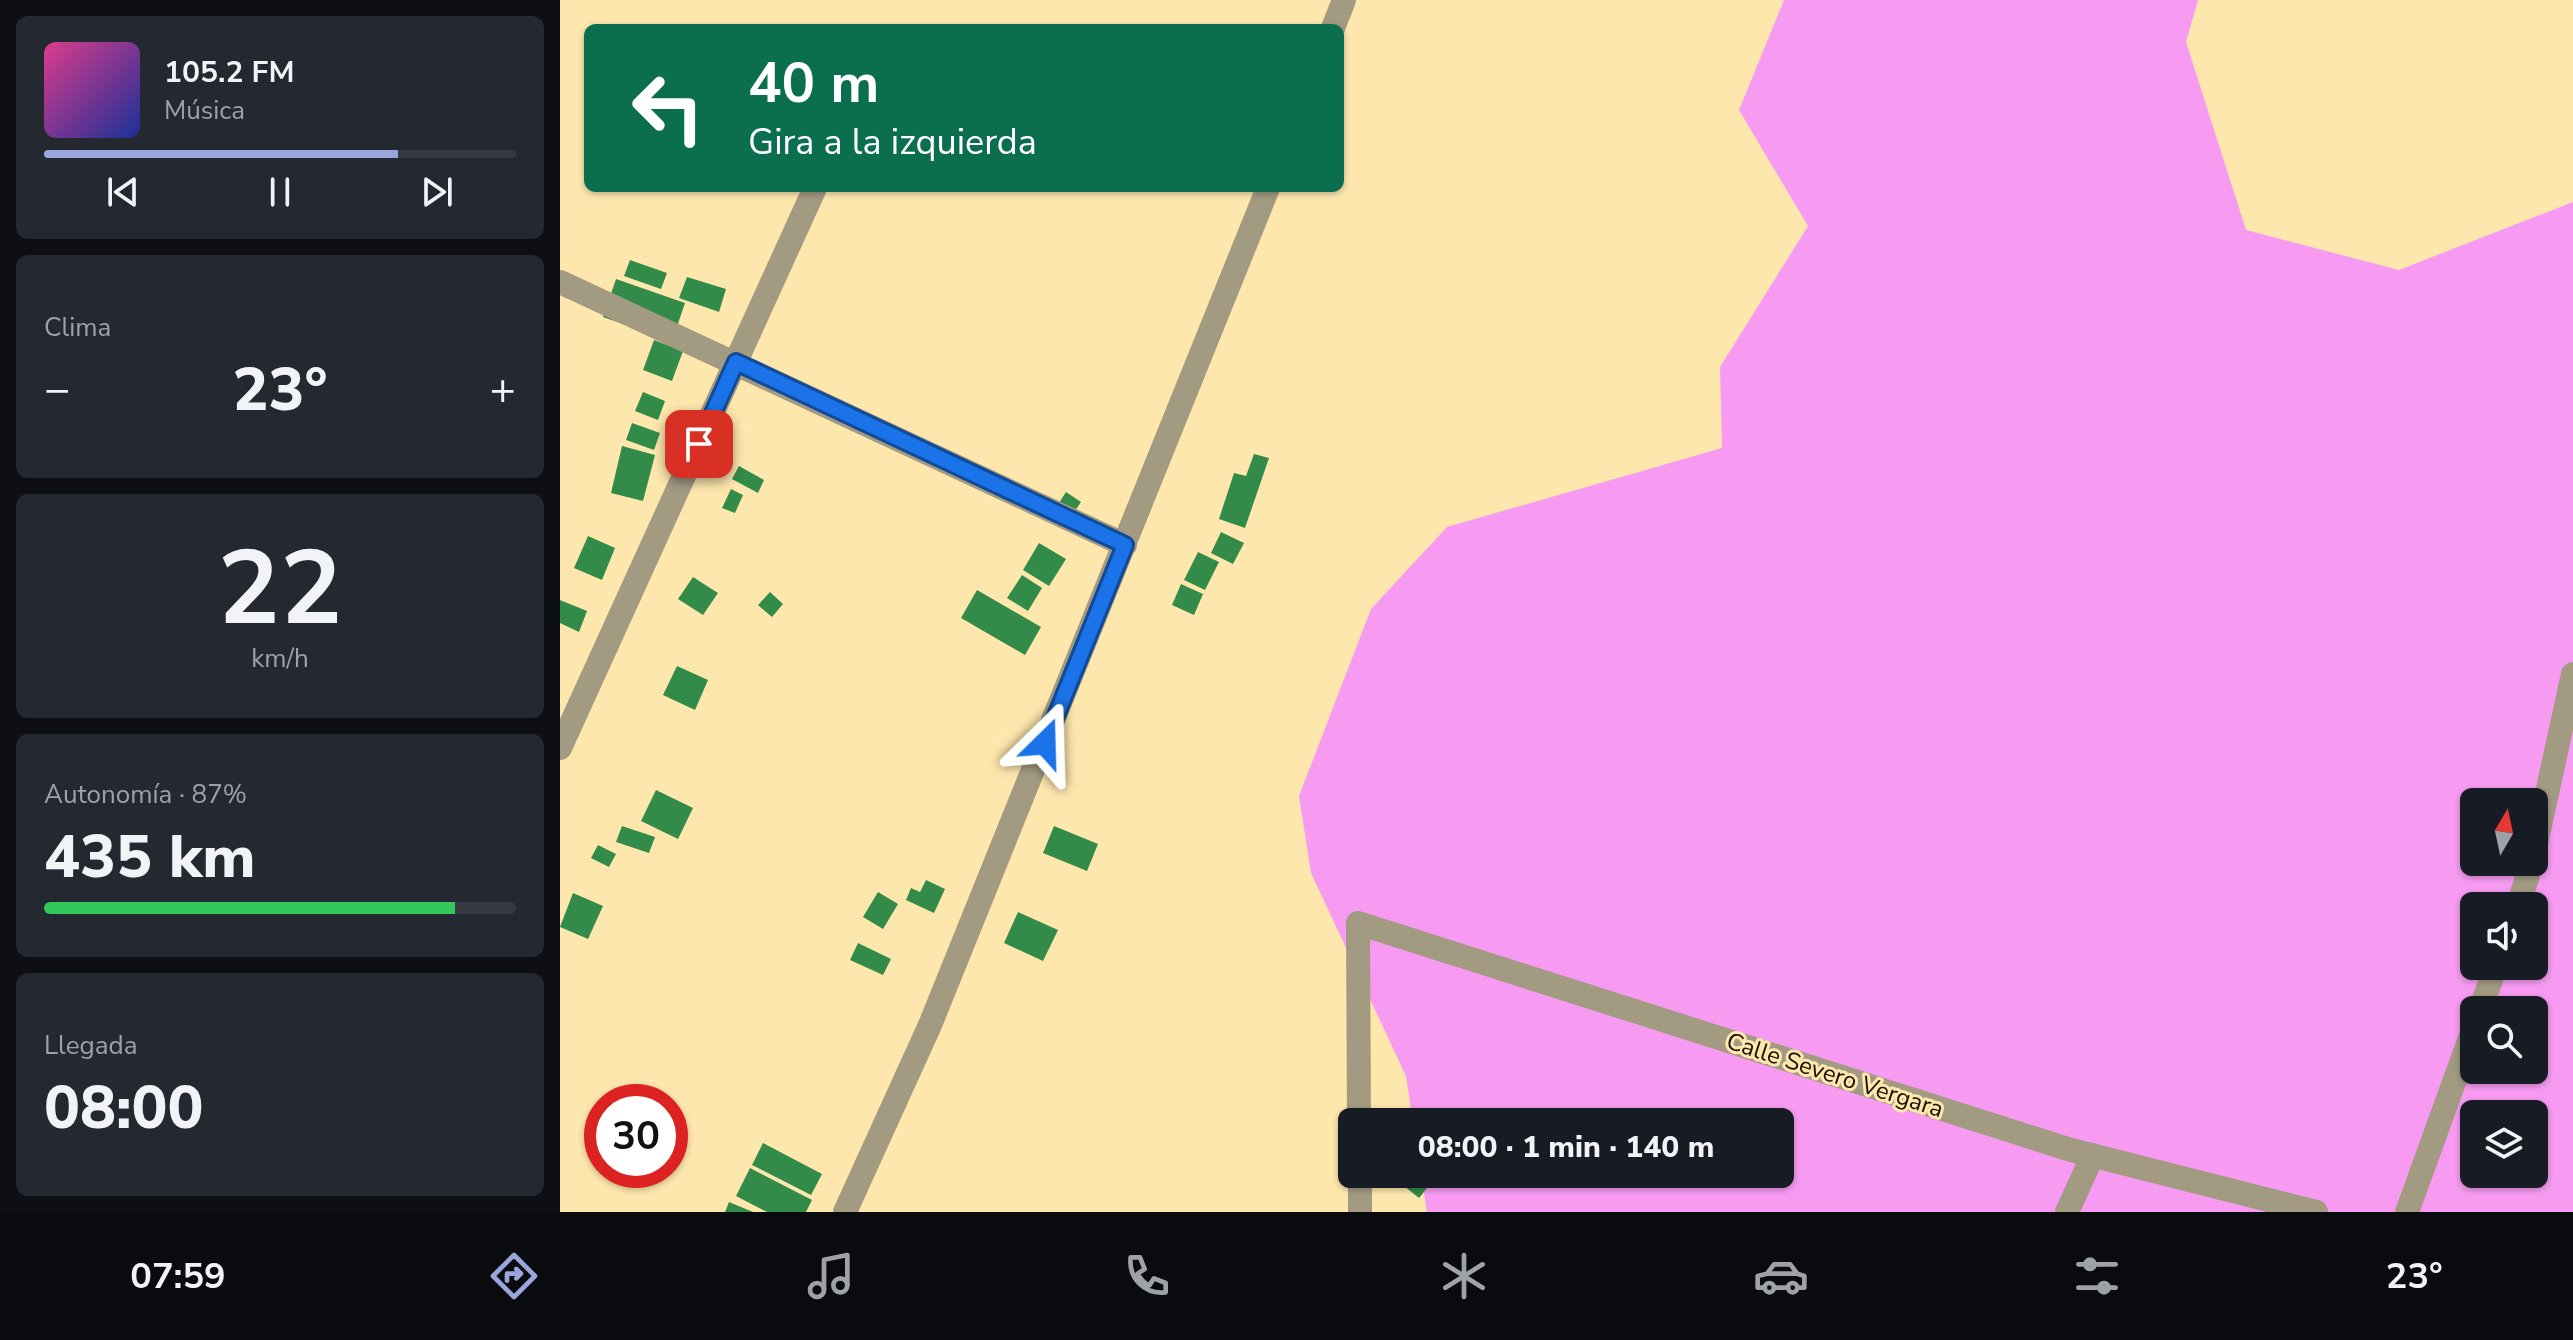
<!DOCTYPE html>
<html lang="es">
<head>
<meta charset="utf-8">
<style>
	:root { --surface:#171b24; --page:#242831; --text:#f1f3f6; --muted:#9ea1a6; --line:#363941; --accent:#9aa6db }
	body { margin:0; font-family:"Nunito Sans",sans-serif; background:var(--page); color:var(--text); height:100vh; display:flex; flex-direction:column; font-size:30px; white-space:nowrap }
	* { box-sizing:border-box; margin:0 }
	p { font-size:26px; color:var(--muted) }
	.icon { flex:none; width:44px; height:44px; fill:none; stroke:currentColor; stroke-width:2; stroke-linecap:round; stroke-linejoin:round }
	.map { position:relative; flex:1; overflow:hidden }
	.drawer { display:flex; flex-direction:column; gap:16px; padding:16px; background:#0d0f14; width:560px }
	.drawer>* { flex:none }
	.top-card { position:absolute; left:24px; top:24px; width:760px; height:168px; border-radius:12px; box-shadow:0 2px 6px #0004; background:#0b6e4f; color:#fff; overflow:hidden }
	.needle { width:52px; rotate:9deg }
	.buttons { position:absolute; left:1900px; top:788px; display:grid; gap:16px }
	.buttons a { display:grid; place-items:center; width:88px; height:88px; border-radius:12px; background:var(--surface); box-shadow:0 2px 6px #0004; font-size:40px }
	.speed { position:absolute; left:24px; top:1084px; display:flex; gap:16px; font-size:40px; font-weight:700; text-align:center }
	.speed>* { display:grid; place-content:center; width:104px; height:104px; border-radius:50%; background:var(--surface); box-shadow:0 2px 6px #0004; line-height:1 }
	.speed .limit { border:12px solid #d22; background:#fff; color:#111 }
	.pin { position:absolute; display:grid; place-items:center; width:68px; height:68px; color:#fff; margin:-34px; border-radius:16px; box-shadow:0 4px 12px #0006 }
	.me { position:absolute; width:88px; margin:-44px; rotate:22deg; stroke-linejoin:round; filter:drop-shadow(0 0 6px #0008) }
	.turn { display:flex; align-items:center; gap:28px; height:168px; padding:0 32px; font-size:36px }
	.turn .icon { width:104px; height:104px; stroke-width:2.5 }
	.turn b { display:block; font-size:56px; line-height:68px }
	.big { font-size:60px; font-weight:800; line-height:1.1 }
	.drawer .card { flex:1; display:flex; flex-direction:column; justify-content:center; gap:12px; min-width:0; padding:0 28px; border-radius:12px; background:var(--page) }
	.drawer .dial { align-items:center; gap:0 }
	.dial b { font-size:104px; line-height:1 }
	.song { display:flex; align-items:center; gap:24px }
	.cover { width:96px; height:96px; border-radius:12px; background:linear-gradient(135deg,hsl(330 70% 55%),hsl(230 70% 35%)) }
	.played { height:8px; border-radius:4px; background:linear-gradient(90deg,var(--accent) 75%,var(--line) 75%) }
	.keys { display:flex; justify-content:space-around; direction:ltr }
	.heat { display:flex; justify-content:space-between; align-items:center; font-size:44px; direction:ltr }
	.charge { height:12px; border-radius:6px; background:linear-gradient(90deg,#34c759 87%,var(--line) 0) }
	.trip { position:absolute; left:778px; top:1108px; width:456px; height:80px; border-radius:12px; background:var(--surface); box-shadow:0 2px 6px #0004; font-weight:800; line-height:80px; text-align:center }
	.tabs { display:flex; height:128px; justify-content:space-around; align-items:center; background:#090b0e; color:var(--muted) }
	.tabs .icon { width:56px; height:56px }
	.tabs .current { color:var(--accent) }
	.tabs b { font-size:36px; color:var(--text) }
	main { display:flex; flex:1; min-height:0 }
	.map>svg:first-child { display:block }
	.green { fill:#f69bf1; fill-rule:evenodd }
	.building { fill:#338b49 }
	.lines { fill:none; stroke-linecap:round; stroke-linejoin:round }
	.minor { stroke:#a39a82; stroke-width:24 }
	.route-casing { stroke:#114b97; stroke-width:20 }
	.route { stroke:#1a73e8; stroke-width:14 }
	.labels { text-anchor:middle; stroke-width:6; stroke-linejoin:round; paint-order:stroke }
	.street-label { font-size:24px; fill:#191100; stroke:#fee7ad }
</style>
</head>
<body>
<main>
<section class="drawer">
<div class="card">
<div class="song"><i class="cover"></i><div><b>105.2 FM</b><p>Música</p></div></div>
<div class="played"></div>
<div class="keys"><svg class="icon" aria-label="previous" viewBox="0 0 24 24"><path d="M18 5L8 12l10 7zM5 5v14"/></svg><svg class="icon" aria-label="pause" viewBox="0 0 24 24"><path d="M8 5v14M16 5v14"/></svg><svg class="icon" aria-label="next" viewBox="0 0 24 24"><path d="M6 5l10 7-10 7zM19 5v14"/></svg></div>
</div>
<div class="card"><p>Clima</p>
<div class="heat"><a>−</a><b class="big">23°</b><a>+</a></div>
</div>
<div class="card dial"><b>22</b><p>km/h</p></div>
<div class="card"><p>Autonomía · 87%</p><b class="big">435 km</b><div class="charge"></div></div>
<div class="card"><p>Llegada</p><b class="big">08:00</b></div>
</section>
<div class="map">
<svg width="2013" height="1212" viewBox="0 0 2013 1212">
	<rect width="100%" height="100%" fill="#fee7ad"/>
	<!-- green -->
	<path class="green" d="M1224,0H1638L1626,42L1686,230L1839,270L2013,202V1212H867L861,1174H1220V1122H853L846,1076L751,873L739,796L811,609L887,527L1162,448L1160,367L1248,226L1179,110ZM1914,802H1974V862H1914ZM1914,906H1974V966H1914ZM1914,1010H1974V1070H1914ZM1914,1114H1974V1174H1914Z"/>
	<!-- building -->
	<path class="building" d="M70,260L107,273L101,289L64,276Z
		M127,277L166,289L159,312L119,298Z
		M56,279L125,303L112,341L43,317Z
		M94,340L123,351L112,381L83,370Z
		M83,392L105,401L98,420L75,411Z
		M72,423L100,433L94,450L66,440Z
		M62,446L95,455L83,501L51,493Z
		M694,454L709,458L685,528L659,519L674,473L686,476Z
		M179,466L204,480L198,493L172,479Z
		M171,489L183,495L175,513L162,508Z
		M506,492L521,502L512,515L497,506Z
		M661,532L684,543L673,564L651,553Z
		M28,536L55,548L42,580L14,568Z
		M479,543L506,559L489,586L463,570Z
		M638,552L659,562L645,590L624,580Z
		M462,575L482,588L468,611L447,598Z
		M133,577L158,593L143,615L118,599Z
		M621,584L643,594L634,615L612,605Z
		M417,590L481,627L465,655L401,618Z
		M210,592L223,604L212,617L198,605Z
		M0,600L27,611L19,632L0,623Z
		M117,666L148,680L135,710L103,695Z
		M96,790L133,808L118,839L81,821Z
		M62,826L95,837L89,853L56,842Z
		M494,826L538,844L527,871L483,853Z
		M38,845L56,854L49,867L31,858Z
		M366,880L385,889L374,913L346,900L351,888L360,892Z
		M318,892L338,904L323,929L303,917Z
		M13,893L43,906L28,939L0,927Z
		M458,912L498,930L483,961L444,943Z
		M298,943L331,959L323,975L290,960Z
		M990,1112L1031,1115V1122H990Z
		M203,1143L262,1174L251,1195L192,1165Z
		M190,1168L252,1200L246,1212H207L176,1196Z
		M846,1174H862L872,1182L859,1198L839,1182Z
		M169,1202L193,1212H165Z"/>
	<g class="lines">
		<!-- minor -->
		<path class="minor" d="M773,28L784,0
			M0,282L565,545
			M0,748L255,188
			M1974,853L2013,674
			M1958,906L1972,862
			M1920,1010L1936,966
			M799,1122L798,923L1511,1150L1756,1212
			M800,1174V1212
			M285,1212L370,1025L708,188
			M1507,1212L1533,1155
			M1847,1212L1914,1027"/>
	</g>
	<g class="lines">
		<defs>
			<path id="route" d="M139,444L176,362L565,545L485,743"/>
		</defs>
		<!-- route casing -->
		<use href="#route" class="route-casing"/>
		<!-- route -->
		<use href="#route" class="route"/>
	</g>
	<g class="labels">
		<!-- street labels -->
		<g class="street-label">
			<text transform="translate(1275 1075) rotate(18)" y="8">Calle Severo Vergara</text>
		</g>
	</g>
</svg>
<div class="buttons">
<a><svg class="needle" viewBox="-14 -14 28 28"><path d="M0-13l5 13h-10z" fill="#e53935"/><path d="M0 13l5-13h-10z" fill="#9ea1a6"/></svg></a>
<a><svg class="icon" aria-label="sound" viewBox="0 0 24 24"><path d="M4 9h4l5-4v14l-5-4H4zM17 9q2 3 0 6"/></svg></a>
<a><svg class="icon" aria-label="search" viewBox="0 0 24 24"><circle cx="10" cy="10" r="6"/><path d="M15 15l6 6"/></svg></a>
<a><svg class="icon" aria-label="layers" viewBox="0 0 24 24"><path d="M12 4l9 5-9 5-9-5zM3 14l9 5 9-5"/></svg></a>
</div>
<div class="speed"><div class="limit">30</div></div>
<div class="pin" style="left:139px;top:444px;background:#d93025"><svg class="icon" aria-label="arrive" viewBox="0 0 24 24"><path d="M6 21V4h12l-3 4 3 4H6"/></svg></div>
<svg class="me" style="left:485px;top:743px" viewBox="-20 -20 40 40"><path d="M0-17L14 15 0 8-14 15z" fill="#1a73e8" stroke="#fff" stroke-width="4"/></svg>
<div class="trip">08:00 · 1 min · 140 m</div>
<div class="top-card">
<div class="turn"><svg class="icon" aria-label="left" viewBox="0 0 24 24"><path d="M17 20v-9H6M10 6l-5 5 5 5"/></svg><div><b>40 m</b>Gira a la izquierda</div></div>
</div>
</div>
</main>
<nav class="tabs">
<b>07:59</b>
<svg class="icon current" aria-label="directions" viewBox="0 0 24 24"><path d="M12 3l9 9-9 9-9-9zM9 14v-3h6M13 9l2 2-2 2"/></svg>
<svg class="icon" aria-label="music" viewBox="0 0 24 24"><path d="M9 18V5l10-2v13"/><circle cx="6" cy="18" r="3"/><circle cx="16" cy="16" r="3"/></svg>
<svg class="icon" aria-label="phone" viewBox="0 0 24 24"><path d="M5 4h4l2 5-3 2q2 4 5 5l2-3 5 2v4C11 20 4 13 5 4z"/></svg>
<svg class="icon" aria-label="climate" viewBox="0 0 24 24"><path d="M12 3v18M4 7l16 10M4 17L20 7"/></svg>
<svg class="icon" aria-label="car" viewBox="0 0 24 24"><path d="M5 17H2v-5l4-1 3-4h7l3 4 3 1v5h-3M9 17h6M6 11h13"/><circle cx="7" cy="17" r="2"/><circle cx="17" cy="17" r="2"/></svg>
<svg class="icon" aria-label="filters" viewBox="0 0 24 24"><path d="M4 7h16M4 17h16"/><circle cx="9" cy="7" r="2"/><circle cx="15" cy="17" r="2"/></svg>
<b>23°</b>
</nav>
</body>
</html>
